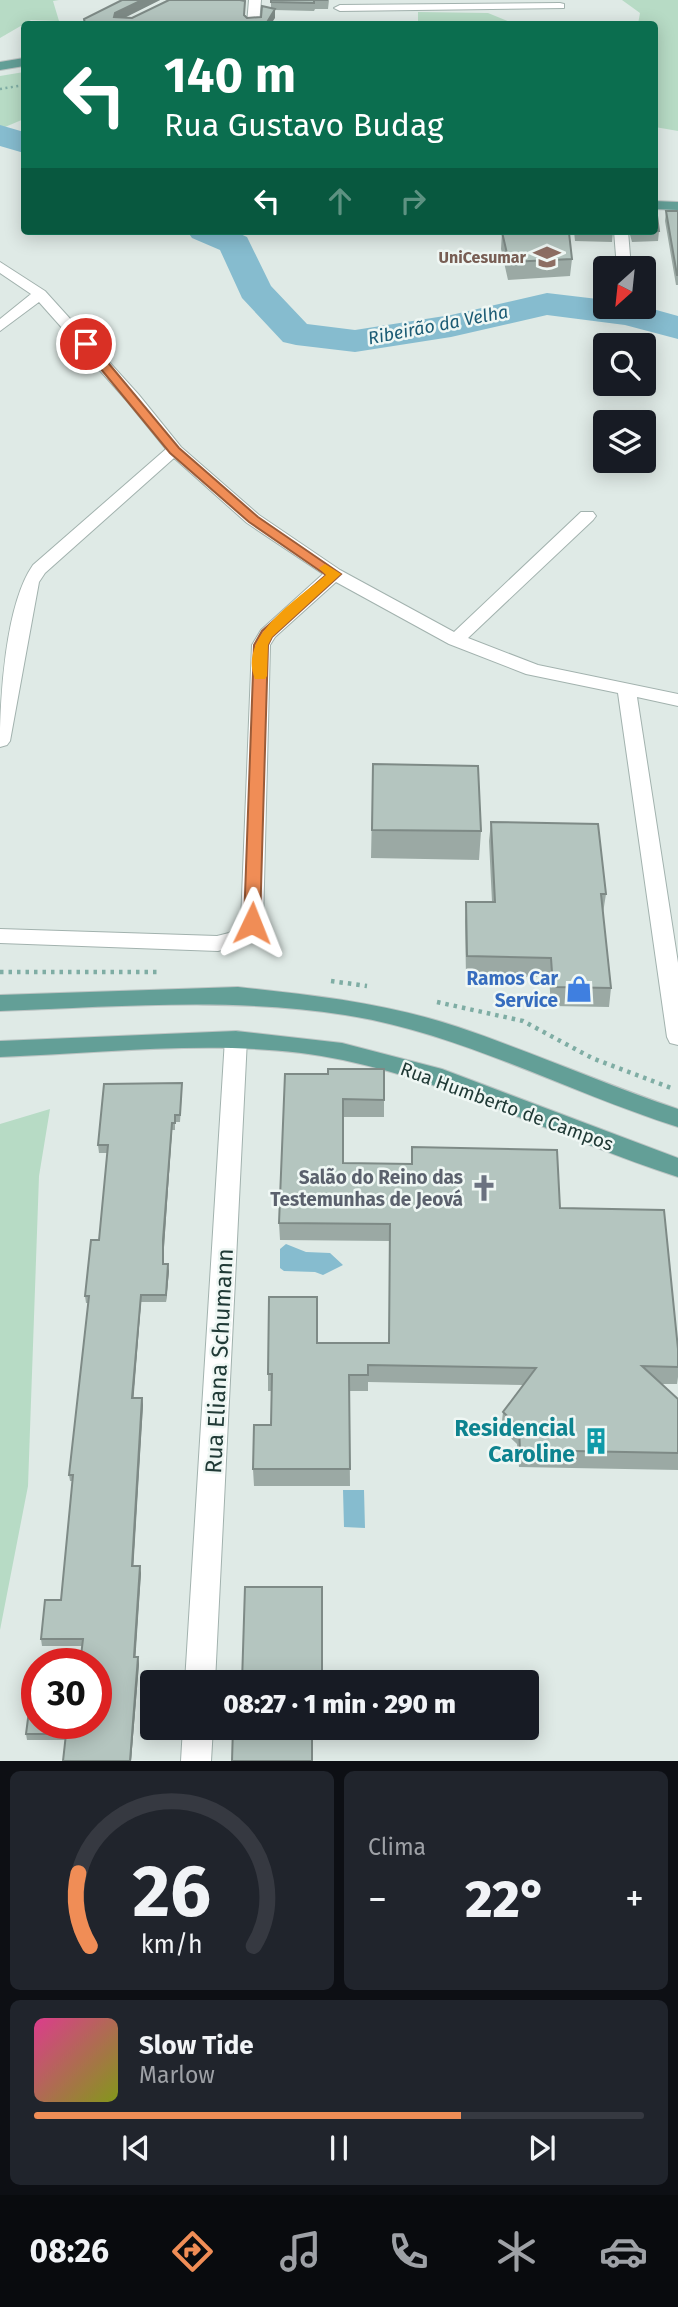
<!DOCTYPE html>
<html lang="pt">
<head>
<meta charset="utf-8">
<style>
	:root { --surface:#171b24; --page:#20242c; --text:#f1f3f6; --muted:#9ea1a6; --line:#363941; --accent:#f08d56 }
	body { margin:0; font-family:"Fira Sans",sans-serif; background:var(--page); color:var(--text); height:100vh; display:flex; flex-direction:column; font-size:26px; white-space:nowrap }
	* { box-sizing:border-box; margin:0 }
	p { font-size:23px; color:var(--muted) }
	.icon { flex:none; width:38px; height:38px; fill:none; stroke:currentColor; stroke-width:2; stroke-linecap:round; stroke-linejoin:round }
	.map { position:relative; height:1761px; overflow:hidden }
	.side { display:flex; flex-direction:column; gap:10px; padding:10px; background:#0d0f14; flex:1 }
	.side>* { flex:none }
	.hud { position:absolute; left:21px; top:21px; width:637px; height:214px; border-radius:7px; box-shadow:0 4px 18px #0003; background:#0b6e4f; color:#fff; overflow:hidden }
	.needle { width:46px; rotate:207deg }
	.buttons { position:absolute; left:593px; top:256px; display:grid; gap:14px }
	.buttons a { display:grid; place-items:center; width:63px; height:63px; border-radius:7px; background:var(--surface); box-shadow:0 4px 18px #0003; font-size:35px }
	.speed { position:absolute; left:21px; top:1648px; display:flex; gap:14px; font-size:35px; font-weight:700; text-align:center }
	.speed>* { display:grid; place-content:center; width:91px; height:91px; border-radius:50%; background:var(--surface); box-shadow:0 4px 18px #0003; line-height:1 }
	.speed .limit { border:10px solid #d22; background:#fff; color:#111 }
	.pin { position:absolute; display:grid; place-items:center; width:60px; height:60px; color:#fff; margin:-30px; border:4px solid #fff; border-radius:50%; box-shadow:0 2px 7px #0007 }
	.me { position:absolute; width:77px; margin:-38px; rotate:2deg; stroke-linejoin:round; filter:drop-shadow(0 0 5px #0008) }
	.turn { display:flex; align-items:center; gap:24px; height:147px; padding:0 28px; font-size:32px }
	.turn .icon { width:91px; height:91px; stroke-width:2.5 }
	.turn b { display:block; font-size:49px; line-height:60px }
	.lanes { display:flex; align-items:center; height:66px; padding:0 28px; background:#0003; justify-content:center; gap:35px; direction:ltr }
	.lanes .off { opacity:.35 }
	.big { font-size:52px; font-weight:800; line-height:1.1 }
	.side .card { flex:1; display:flex; flex-direction:column; justify-content:center; gap:10px; min-width:0; padding:0 24px; border-radius:10px; background:var(--page) }
	.side .dial { align-items:center; gap:0 }
	.dial svg { height:182px; overflow:visible; fill:none; stroke:var(--line); stroke-width:7; stroke-linecap:round; text-anchor:middle }
	.dial text { fill:var(--text); stroke:none }
	.song { display:flex; align-items:center; gap:21px }
	.cover { width:84px; height:84px; border-radius:10px; background:linear-gradient(135deg,hsl(330 70% 55%),hsl(70 70% 35%)) }
	.played { height:7px; border-radius:4px; background:linear-gradient(90deg,var(--accent) 70%,var(--line) 70%) }
	.keys { display:flex; justify-content:space-around; direction:ltr }
	.heat { display:flex; justify-content:space-between; align-items:center; font-size:38px; direction:ltr }
	.side .tiles { flex:1; display:grid; gap:10px; grid-template-columns:1fr 1fr }
	.card:last-child { grid-column:span 2 }
	.trip { position:absolute; left:140px; top:1670px; width:399px; height:70px; border-radius:7px; background:var(--surface); box-shadow:0 4px 18px #0003; font-weight:800; line-height:70px; text-align:center }
	.dock { display:flex; height:112px; justify-content:space-around; align-items:center; background:#090b0e; color:var(--muted) }
	.dock .icon { width:49px; height:49px }
	.dock .current { color:var(--accent) }
	.dock b { font-size:32px; color:var(--text) }
	.map>svg:first-child { display:block }
	.green { fill:#b7dbc5 }
	.water { fill:#86bccf }
	.lines { fill:none; stroke-linecap:round; stroke-linejoin:round }
	.river { fill:#86bccf; fill-rule:evenodd }
	.minor-casing { stroke:#a2b2ae; stroke-width:2 }
	.major-casing { stroke:#bcc4c3; stroke-width:2 }
	.path-far1 { stroke:#7fada4; stroke-width:2.5; stroke-dasharray:2 3.5; stroke-linecap:butt }
	.path { stroke:#7fada4; stroke-width:4.5; stroke-dasharray:3.5 5; stroke-linecap:butt }
	.minor { fill:#fff; fill-rule:evenodd }
	.major { fill:#639f97; fill-rule:evenodd }
	.wall { fill:#9ba9a4 }
	.shaded-wall { fill:#7e8a86 }
	.building { fill:#b4c5bf; stroke:#7e8a86; stroke-width:2 }
	.route { fill:#f08d56; stroke:#9c5c38; stroke-width:2 }
	.slow { fill:#f59e0b }
	.labels { text-anchor:middle; stroke-width:5; stroke-linejoin:round; paint-order:stroke }
	.far-education-label { font-size:16px; font-weight:bold; fill:#785e54; stroke:#eff7f4; text-anchor:end }
	.far-water-label { font-size:18px; font-style:italic; fill:#1b5b74; stroke:#eff7f4 }
	.shop-label { font-size:19px; font-weight:bold; fill:#366cbe; stroke:#eff7f4; text-anchor:end }
	.street-label { font-size:19px; fill:#203a36; stroke:#eff7f4 }
	.worship-label { font-size:19px; font-weight:bold; fill:#5b616d; stroke:#eff7f4; text-anchor:end }
	.near-street-label { font-size:23px; fill:#203a36; stroke:#eff7f4 }
	.near-culture-label { font-size:23px; font-weight:bold; fill:#0d838f; stroke:#eff7f4; text-anchor:end }
</style>
</head>
<body>
<div class="map">
<svg width="678" height="1761" viewBox="0 0 678 1761">
	<rect width="100%" height="100%" fill="#dfeae6"/>
	<!-- green -->
	<path class="green" d="M0,0H59L53,1L59,21L31,20L0,38Z
		M622,0H678V131L655,127L654,24H638L640,13Z
		M418,12L488,13L515,24H418Z
		M24,72V119L5,127H0V76Z
		M50,1109L39,1176L28,1486L0,1630V1124Z"/>
	<!-- water -->
	<path class="water" d="M286,1244L306,1252L330,1253L343,1265L323,1275L315,1272L284,1271L280,1268V1249Z
		M343,1490H364L365,1528L344,1527Z"/>
	<g class="lines">
		<!-- river -->
		<path class="river" d="M0,125L24,132V153L0,146Z
			M187,231H234L247,237L271,286L307,324L355,330L451,315L547,293L606,300V306H642L678,316V339L625,325L547,315L451,337L355,352L296,345L283,342L242,298L220,250L192,238Z"/>
		<defs>
			<path id="minor" d="M249,0H261L259,24H247Z
				M560,3L564,4V8L340,11L334,8L340,5Z
				M614,231H628L631,268H617Z
				M0,262L45,291L139,395L181,447L259,515L340,570L454,632L581,512H593L596,516L593,520L468,638L538,665L678,694V706L637,697L678,963V1045L670,1043L667,1037L618,693L526,674L449,644L336,582L275,637L270,645L263,924C252,941 236,946 218,951L0,943V929L217,936L229,933L241,922L252,645L261,630L323,574L247,523L174,458L45,573L39,582L10,741L7,745L0,747C0,699 5,605 33,565L166,449L127,401L39,302L0,331V319L31,294L0,273Z
				M236,1031L244,1033L247,1039L215,1682H185L225,1039L228,1033Z
				M183,1727H213L211,1761H181Z"/>
			<path id="major" d="M24,58V66L0,70V62Z
				M654,201L678,202V210L654,209Z
				M238,987C312,995 387,1003 458,1027C532,1052 604,1084 678,1109V1127C567,1092 461,1033 345,1015C231,997 115,1007 0,1011V995Z
				M236,1031L342,1043L442,1069L678,1158V1177C565,1141 460,1085 343,1060C236,1037 110,1053 0,1057V1041Z"/>
		</defs>
		<!-- minor casing -->
		<use href="#minor" class="minor-casing"/>
		<!-- major casing -->
		<use href="#major" class="major-casing"/>
		<!-- path-far1 -->
		<path class="path-far1" d="M0,89L24,85"/>
		<!-- path -->
		<path class="path" d="M0,972H158
			M331,981L367,986
			M437,1002L523,1021L592,1058L671,1088"/>
		<!-- minor -->
		<use href="#minor" class="minor"/>
		<!-- major -->
		<use href="#major" class="major"/>
	</g>
	<!-- wall -->
	<path class="wall" d="M122,0H160L124,18H132L245,1V16L247,18L261,17L271,8V0H329L328,9H315L314,11L275,10V18L84,24Z
		M666,211H678V285H676L665,221Z
		M385,231H448V234H386Z
		M574,231H613L612,242L575,241Z
		M629,231H659L658,241L632,242Z
		M502,232L572,259L570,276L508,280L501,249Z
		M373,764L481,831L479,860L371,858Z
		M491,822L606,894L603,913L611,988L609,1007L551,1006L549,977L466,976L465,921L466,902H492L489,841Z
		M384,1069V1117H343V1163L411,1164L412,1147L560,1208L678,1349V1377L677,1384H662L678,1399V1470L519,1467L517,1444L501,1429L503,1412L523,1385L368,1382V1391H349L350,1486H254L253,1469L271,1425L272,1391H268V1374L389,1343V1241L280,1240L279,1223L328,1074Z
		M182,1090L180,1122H175V1130H172L164,1247V1264L169,1271L166,1302H141L133,1398H142L143,1405L133,1566L141,1573L135,1657H138L139,1664L131,1761H63L65,1740H27L26,1734L96,1724L82,1646H42L41,1639L61,1600L73,1481H70L69,1475L88,1303H86L85,1296L99,1240L108,1153H99L98,1145Z"/>
	<!-- shaded-wall -->
	<path class="shaded-wall" d="M142,0H160L116,22L114,17L115,13Z
		M275,9V18L271,24H266Z
		M172,1123V1130L164,1247V1271L163,1240Z
		M168,1264L169,1271L166,1302V1295Z
		M141,1295V1302L133,1405L132,1398Z
		M142,1398L143,1405L133,1573L132,1566Z
		M140,1566L141,1573L135,1664L134,1657Z
		M138,1657L139,1664L131,1761H130Z"/>
	<!-- building -->
	<path class="building" d="M122,0H142L115,13L114,17L132,18L169,0H240L245,1L244,15L247,18L261,17L262,6L275,9L266,24H85L84,19Z
		M271,0H328H314V3L271,2Z
		M654,208H656L659,231L632,232V231H654Z
		M666,211H678V275H677Z
		M502,232L569,233L572,259L509,262Z
		M373,764L478,766L481,831L372,830Z
		M491,822L598,824L606,894H601L611,988L553,987L551,958L467,956L466,902H495Z
		M328,1069H384V1100L343,1099V1163L412,1164V1147L557,1150L560,1208L664,1210L678,1349V1367L642,1366L678,1399V1453L520,1450L519,1427L503,1412L536,1368L368,1365V1375H349L350,1469H253L254,1425H271L272,1374H268L269,1297H317V1343H389L390,1224L279,1223L285,1074H328Z
		M182,1083L180,1115H175V1123H172L163,1240V1264H168L166,1295H141L132,1398H142L132,1566H140L134,1657H138L130,1761H63L66,1734H26L30,1703H37V1724H96V1664H80L83,1639H41L45,1600H61L73,1475H69L89,1296H85L91,1240H99L108,1145H98L104,1084Z
		M245,1587H322V1682H242Z
		M233,1727H312V1761H232Z"/>
	<!-- route -->
	<path class="route" d="M86,340L90,341L179,448L258,517L341,574L272,637L268,645L260,923L258,927L252,929L244,923L254,645L262,631L326,575L249,522L170,453L82,346L80,344Z"/>
	<!-- slow -->
	<path class="slow" d="M325,564L341,574L272,637L268,645L267,676L265,679H255C237,636 298,599 326,575L319,568Z"/>
	<!-- icons -->
	<defs>
		<symbol id="university-bare" viewBox="-9 -9 18 18"><path d="M0-5L7-2L0 1L-7-2ZM-4 1L0 2.5L4 1V4Q0 6-4 4Z" fill="#8d6e63" stroke="#eff7f4" stroke-width="2.5" paint-order="stroke"/></symbol>
		<symbol id="shop-bare" viewBox="-9 -9 18 18"><path d="M-5-2.5h2.3a2.7 3.5 0 0 1 5.4 0H5L5.5 6h-11ZM-1.5-2.5h3a1.5 2.3 0 0 0-3 0Z" fill="#3f7fe0" stroke="#eff7f4" stroke-width="2.5" paint-order="stroke"/></symbol>
		<symbol id="church-bare" viewBox="-9 -9 18 18"><path d="M-1.2-6h2.4v3.5h3.3v2.4h-3.3V6h-2.4V-.1h-3.3v-2.4h3.3Z" fill="#6b7280" stroke="#eff7f4" stroke-width="2.5" paint-order="stroke"/></symbol>
		<symbol id="building-bare" viewBox="-9 -9 18 18"><path d="M-4-6H4V6H1V3H-1V6H-4ZM-2.5-4.3h1.7v1.8h-1.7ZM.8-4.3h1.7v1.8H.8ZM-2.5-1h1.7V.8h-1.7ZM.8-1h1.7V.8H.8Z" fill="#0f9aa8" stroke="#eff7f4" stroke-width="2.5" paint-order="stroke"/></symbol>
	</defs>
	<g fill-rule="evenodd">
		<use href="#university-bare" x="528" y="238" width="38" height="38"/>
		<use href="#shop-bare" x="560" y="970" width="38" height="38"/>
		<use href="#church-bare" x="465" y="1169" width="38" height="38"/>
		<use href="#building-bare" x="577" y="1422" width="38" height="38"/>
	</g>
	<g class="labels">
		<!-- far-education labels -->
		<g class="far-education-label">
			<text x="526" y="263">UniCesumar</text>
		</g>
		<!-- far-water labels -->
		<g class="far-water-label">
			<text transform="translate(438 325) rotate(-11)" y="6">Ribeirão da Velha</text>
		</g>
		<!-- shop labels -->
		<g class="shop-label">
			<text x="558" y="985">Ramos Car<tspan x="558" dy="22">Service</tspan></text>
		</g>
		<!-- street labels -->
		<g class="street-label">
			<text transform="translate(507 1106) rotate(20)" y="7">Rua Humberto de Campos</text>
		</g>
		<!-- worship labels -->
		<g class="worship-label">
			<text x="463" y="1184">Salão do Reino das<tspan x="463" dy="22">Testemunhas de Jeová</tspan></text>
		</g>
		<!-- near-street labels -->
		<g class="near-street-label">
			<text transform="translate(219 1361) rotate(-87)" y="8">Rua Eliana Schumann</text>
		</g>
		<!-- near-culture labels -->
		<g class="near-culture-label">
			<text x="575" y="1436">Residencial<tspan x="575" dy="26">Caroline</tspan></text>
		</g>
	</g>
</svg>
<div class="buttons">
<a><svg class="needle" viewBox="-14 -14 28 28"><path d="M0-13l5 13h-10z" fill="#e53935"/><path d="M0 13l5-13h-10z" fill="#9ea1a6"/></svg></a>
<a><svg class="icon" aria-label="search" viewBox="0 0 24 24"><circle cx="10" cy="10" r="6"/><path d="M15 15l6 6"/></svg></a>
<a><svg class="icon" aria-label="layers" viewBox="0 0 24 24"><path d="M12 4l9 5-9 5-9-5zM3 14l9 5 9-5"/></svg></a>
</div>
<div class="speed"><div class="limit">30</div></div>
<div class="pin" style="left:86px;top:344px;background:#d93025"><svg class="icon" aria-label="arrive" viewBox="0 0 24 24"><path d="M6 21V4h12l-3 4 3 4H6"/></svg></div>
<svg class="me" style="left:252px;top:923px" viewBox="-20 -20 40 40"><path d="M0-17L14 15 0 8-14 15z" fill="#f08d56" stroke="#fff" stroke-width="4"/></svg>
<div class="trip">08:27 · 1 min · 290 m</div>
<div class="hud">
<div class="turn"><svg class="icon" aria-label="left" viewBox="0 0 24 24"><path d="M17 20v-9H6M10 6l-5 5 5 5"/></svg><div><b>140 m</b>Rua Gustavo Budag</div></div>
<div class="lanes"><svg class="icon" aria-label="left" viewBox="0 0 24 24"><path d="M17 20v-9H6M10 6l-5 5 5 5"/></svg><svg class="icon off" aria-label="ahead" viewBox="0 0 24 24"><path d="M12 20V5M6 11l6-6 6 6"/></svg><svg class="icon off" aria-label="right" viewBox="0 0 24 24"><path d="M7 20v-9h11M14 6l5 5-5 5"/></svg></div>
</div>
</div>
<section class="side">
<div class="tiles">
<div class="card dial"><svg viewBox="0 0 100 80">
<path d="M14 69A42 42 0 1 1 86 69"/>
<path d="M14 69A42 42 0 0 1 9 37" stroke="#f08d56"/>
<text x="50" y="56" font-size="32" font-weight="700">26</text>
<text x="50" y="72" font-size="11">km/h</text>
</svg></div>
<div class="card"><p>Clima</p>
<div class="heat"><a>−</a><b class="big">22°</b><a>+</a></div>
</div>
<div class="card">
<div class="song"><i class="cover"></i><div><b>Slow Tide</b><p>Marlow</p></div></div>
<div class="played"></div>
<div class="keys"><svg class="icon" aria-label="previous" viewBox="0 0 24 24"><path d="M18 5L8 12l10 7zM5 5v14"/></svg><svg class="icon" aria-label="pause" viewBox="0 0 24 24"><path d="M8 5v14M16 5v14"/></svg><svg class="icon" aria-label="next" viewBox="0 0 24 24"><path d="M6 5l10 7-10 7zM19 5v14"/></svg></div>
</div>
</div>
</section>
<nav class="dock">
<b>08:26</b>
<svg class="icon current" aria-label="directions" viewBox="0 0 24 24"><path d="M12 3l9 9-9 9-9-9zM9 14v-3h6M13 9l2 2-2 2"/></svg>
<svg class="icon" aria-label="music" viewBox="0 0 24 24"><path d="M9 18V5l10-2v13"/><circle cx="6" cy="18" r="3"/><circle cx="16" cy="16" r="3"/></svg>
<svg class="icon" aria-label="phone" viewBox="0 0 24 24"><path d="M5 4h4l2 5-3 2q2 4 5 5l2-3 5 2v4C11 20 4 13 5 4z"/></svg>
<svg class="icon" aria-label="climate" viewBox="0 0 24 24"><path d="M12 3v18M4 7l16 10M4 17L20 7"/></svg>
<svg class="icon" aria-label="car" viewBox="0 0 24 24"><path d="M5 17H2v-5l4-1 3-4h7l3 4 3 1v5h-3M9 17h6M6 11h13"/><circle cx="7" cy="17" r="2"/><circle cx="17" cy="17" r="2"/></svg>
</nav>
</body>
</html>
